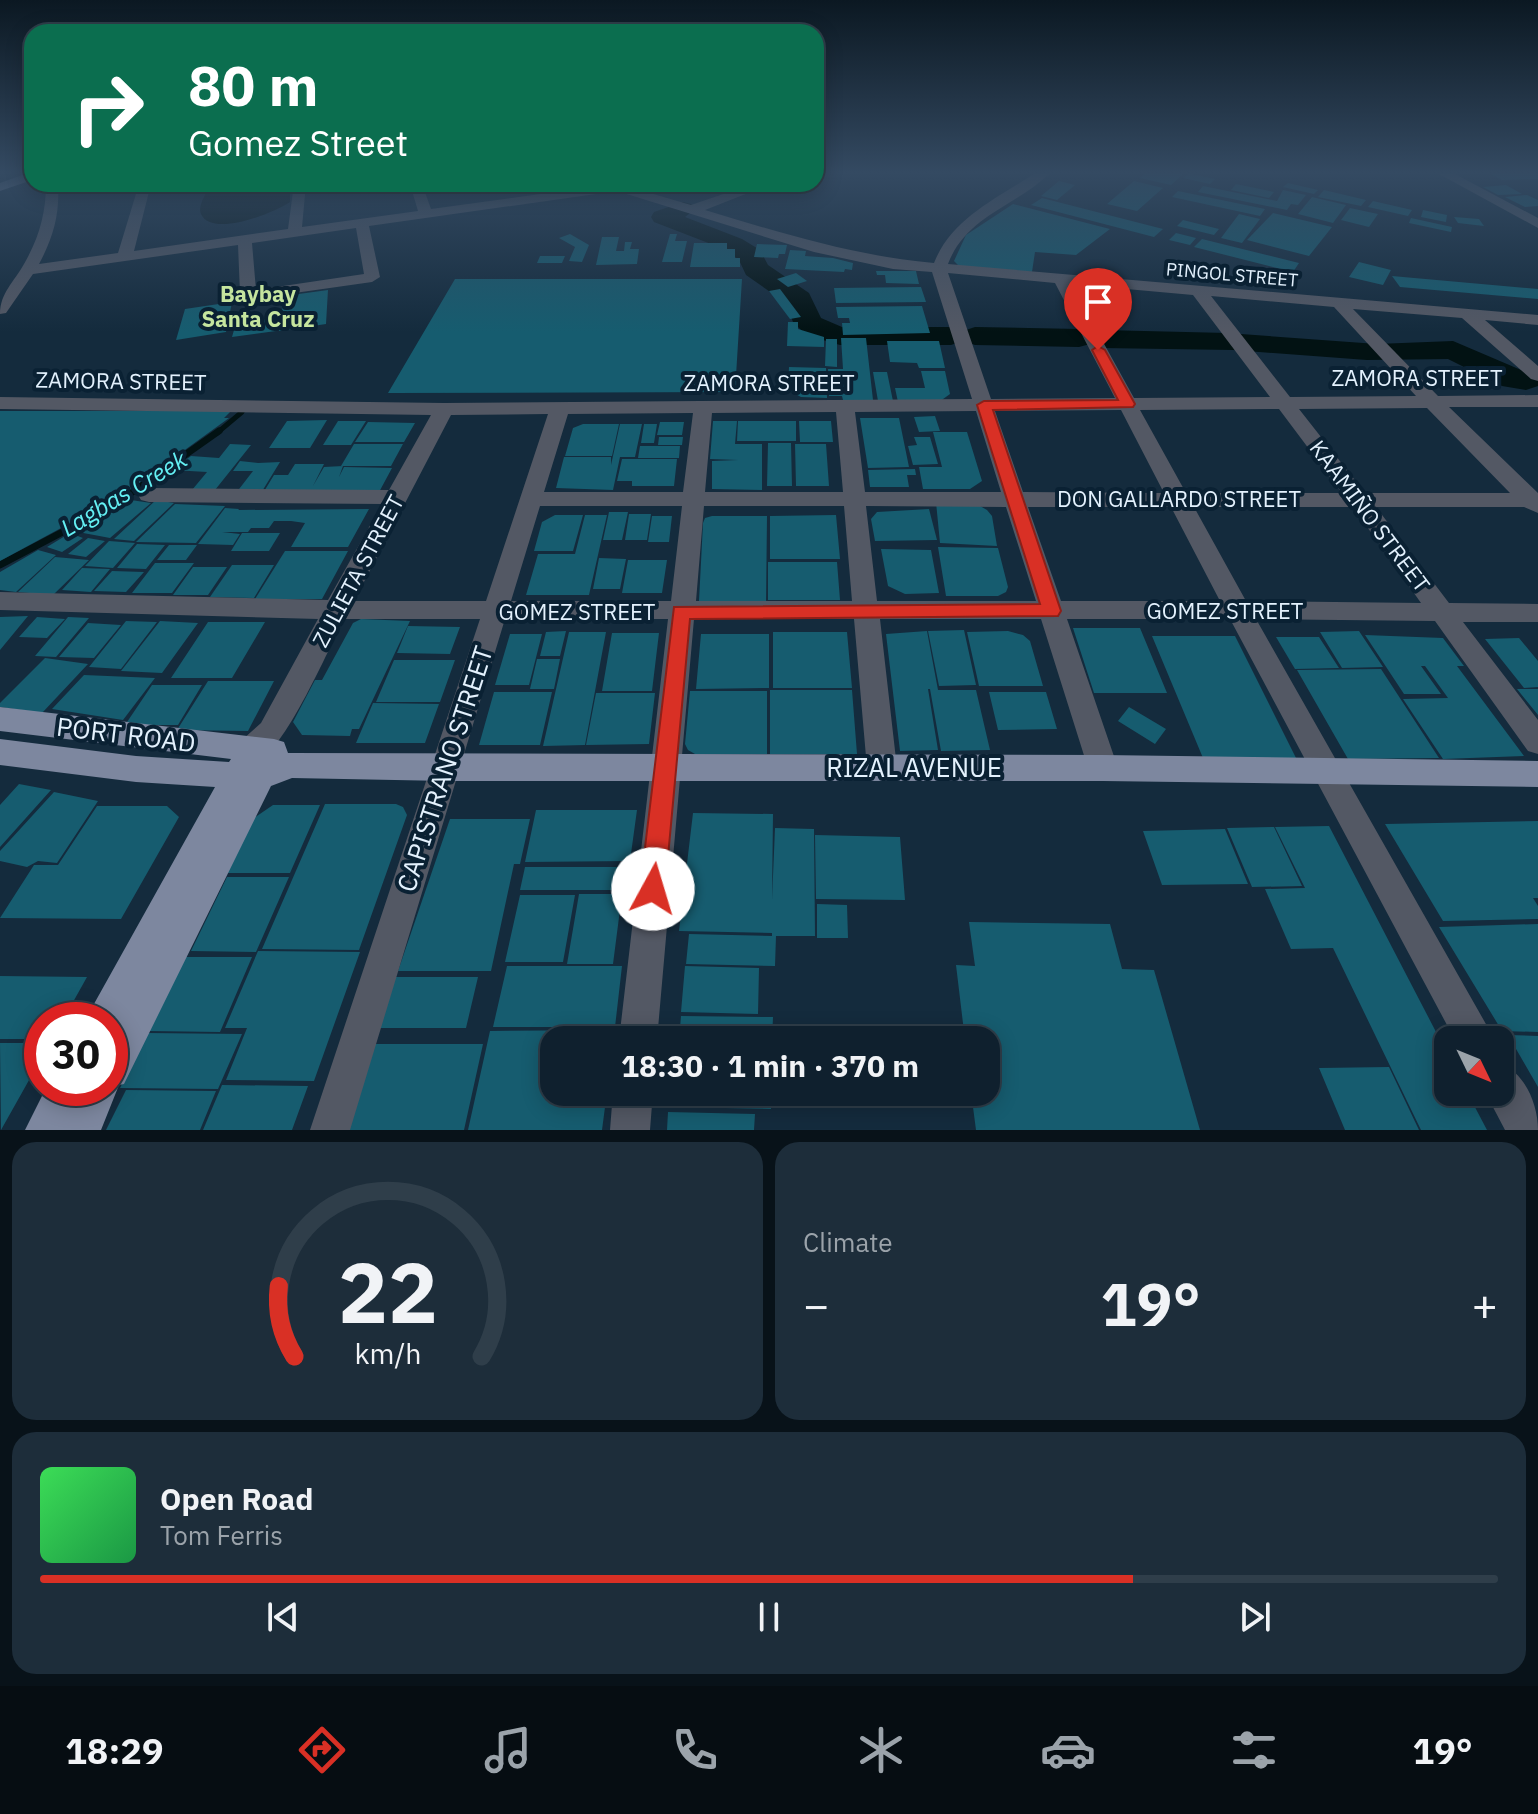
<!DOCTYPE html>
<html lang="en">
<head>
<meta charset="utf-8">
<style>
	:root { --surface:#0f202e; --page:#1d2d3a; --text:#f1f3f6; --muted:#9ba3aa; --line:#2f3e4a; --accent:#d93025 }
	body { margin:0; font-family:"IBM Plex Sans",sans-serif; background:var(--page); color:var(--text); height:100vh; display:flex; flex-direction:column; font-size:30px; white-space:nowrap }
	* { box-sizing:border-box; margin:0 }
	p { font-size:26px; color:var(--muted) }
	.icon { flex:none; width:44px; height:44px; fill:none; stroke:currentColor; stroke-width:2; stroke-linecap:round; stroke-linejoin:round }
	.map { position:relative; height:1130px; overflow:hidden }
	.details { display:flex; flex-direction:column; gap:12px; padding:12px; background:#081219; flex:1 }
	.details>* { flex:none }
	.guide { position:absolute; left:24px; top:24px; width:800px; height:168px; border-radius:24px; box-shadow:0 4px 20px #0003,0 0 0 2px var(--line); background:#0b6e4f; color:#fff; overflow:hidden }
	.needle { width:52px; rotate:133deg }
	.fabs { position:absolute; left:1434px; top:1026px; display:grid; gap:16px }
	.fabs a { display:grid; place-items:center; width:80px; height:80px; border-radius:16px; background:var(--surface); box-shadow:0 4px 20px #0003,0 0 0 2px var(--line); font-size:40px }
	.speed { position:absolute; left:24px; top:1002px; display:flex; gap:16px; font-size:40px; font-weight:700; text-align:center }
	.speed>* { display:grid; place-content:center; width:104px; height:104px; border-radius:50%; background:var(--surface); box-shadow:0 4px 20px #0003,0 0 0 2px var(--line); line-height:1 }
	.speed .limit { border:12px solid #d22; background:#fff; color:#111 }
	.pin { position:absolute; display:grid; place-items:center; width:68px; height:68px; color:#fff; margin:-82px -34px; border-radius:50% 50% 50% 0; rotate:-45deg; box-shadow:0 0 8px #0007 }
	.pin .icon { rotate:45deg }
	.me { position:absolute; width:88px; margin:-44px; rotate:6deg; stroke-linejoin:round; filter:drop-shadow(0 0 6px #0008) }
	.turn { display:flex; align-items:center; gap:28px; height:168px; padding:0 32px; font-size:36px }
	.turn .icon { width:104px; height:104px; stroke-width:2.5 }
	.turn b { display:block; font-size:56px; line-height:68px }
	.big { font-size:60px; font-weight:800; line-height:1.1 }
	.details .card { flex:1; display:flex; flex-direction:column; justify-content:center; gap:12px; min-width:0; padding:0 28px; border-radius:24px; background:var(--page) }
	.details .dial { align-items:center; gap:0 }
	.dial svg { height:208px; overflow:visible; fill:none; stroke:var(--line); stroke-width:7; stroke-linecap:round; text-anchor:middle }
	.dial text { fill:var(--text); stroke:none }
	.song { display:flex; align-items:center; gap:24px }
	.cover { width:96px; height:96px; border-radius:12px; background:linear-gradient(135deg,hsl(130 70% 55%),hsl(140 70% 35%)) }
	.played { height:8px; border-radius:4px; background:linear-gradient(90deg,var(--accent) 75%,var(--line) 75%) }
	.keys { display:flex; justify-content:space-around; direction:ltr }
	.heat { display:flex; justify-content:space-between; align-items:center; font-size:44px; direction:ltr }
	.details .tiles { flex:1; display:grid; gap:12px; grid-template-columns:1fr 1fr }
	.card:last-child { grid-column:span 2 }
	.trip { position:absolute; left:540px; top:1026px; width:460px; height:80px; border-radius:24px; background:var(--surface); box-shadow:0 4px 20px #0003,0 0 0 2px var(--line); font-weight:800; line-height:80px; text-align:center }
	.tabs { display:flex; height:128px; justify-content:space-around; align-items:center; background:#060d12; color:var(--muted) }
	.tabs .icon { width:56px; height:56px }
	.tabs .current { color:var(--accent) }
	.tabs b { font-size:36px; color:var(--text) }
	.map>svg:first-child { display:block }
	.water { fill:#021213 }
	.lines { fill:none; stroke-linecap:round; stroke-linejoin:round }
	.stream-far1 { stroke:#021213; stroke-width:5 }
	.stream { stroke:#021213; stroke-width:7 }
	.river { fill:#021213; fill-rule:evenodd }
	.building { fill:#165c6f }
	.minor { fill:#535864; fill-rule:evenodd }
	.major { fill:#7d879f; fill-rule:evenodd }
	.route { fill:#d93025; stroke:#8d1f18; stroke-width:2 }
	.labels { text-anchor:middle; stroke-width:8; stroke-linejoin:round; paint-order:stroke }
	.far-street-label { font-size:18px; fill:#e3f1fd; stroke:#0a2133 }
	.far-quarter-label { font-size:22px; font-weight:bold; fill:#c5e59e; stroke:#0a2133 }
	.street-label { font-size:22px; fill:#e3f1fd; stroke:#0a2133 }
	.water-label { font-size:24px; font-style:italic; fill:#64f0f4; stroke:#0a2133 }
	.near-street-label { font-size:26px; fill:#e3f1fd; stroke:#0a2133 }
</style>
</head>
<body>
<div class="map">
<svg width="1538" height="1130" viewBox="0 0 1538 1130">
	<rect width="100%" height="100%" fill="#142b3d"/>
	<!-- water -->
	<path class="water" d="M210,184H290V202C274,213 212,238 201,214C197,205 208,192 210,184Z"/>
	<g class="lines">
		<!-- stream-far1 -->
		<path class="stream-far1" d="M217,433L242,412"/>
		<!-- stream -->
		<path class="stream" d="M0,565L114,505L219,431"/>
		<!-- river -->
		<path class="river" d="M683,202L691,204L695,209L685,217L742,239L760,250L768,265L809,293L821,318L842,327H951L963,331L975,327L1079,329L1091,333L1102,330L1227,333L1377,344L1453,341L1521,370L1538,373V386L1526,390L1502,386L1448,359L1367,360L1233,350L1102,348L1090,344L1079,347L975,345L963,341L951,345H840L806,335L793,322L786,303L746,275L739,260L724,249L654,222L651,217L654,212Z"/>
	</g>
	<!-- building -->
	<path class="building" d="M1145,174H1183L1171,185L1140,178Z
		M1188,174H1192L1215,179L1210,184L1183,178Z
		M1491,174H1538V179L1502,180Z
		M1059,181L1075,185L1057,200L1041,196Z
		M1134,181L1163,188L1137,211L1107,204Z
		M1288,183L1318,190L1314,194L1283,187Z
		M552,184H580L582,190L554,193Z
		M1236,184L1274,192L1269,198L1231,190Z
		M1506,185L1522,194L1498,195L1483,187Z
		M1203,186L1277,201L1283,190L1306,195L1298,205L1291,204L1287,210L1198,192Z
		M1324,190L1366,200L1361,206L1318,197Z
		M1178,191L1265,209L1260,216L1172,197Z
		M1527,195L1538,200V206L1525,207L1505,197Z
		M1312,197L1346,205L1333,223L1298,214Z
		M1042,198L1163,229L1154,237L1031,205Z
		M1373,201L1412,210L1408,216L1368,207Z
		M1013,204L1110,229L1076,255L1035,252L1032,272L959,266L954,261L966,235Z
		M1350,208L1378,214L1369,227L1341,220Z
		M1423,210L1447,215L1446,222L1421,217Z
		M1273,213L1332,227L1309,256L1247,240Z
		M1239,214L1260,219L1242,243L1221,238Z
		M1454,217L1479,219L1484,226L1458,223Z
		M1411,218L1452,227L1451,232L1409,223Z
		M1183,220L1219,229L1214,235L1177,226Z
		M1176,233L1196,238L1190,245L1169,240Z
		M570,234L589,245L582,262L569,261L575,247L559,238Z
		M670,234H677L675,241H687L682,262H662Z
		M602,237H619L616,251H624L625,242H632L630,249H639L637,264L596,265Z
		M1202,239L1299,263L1293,272L1194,247Z
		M694,243H727V249H735V258H740V267H690Z
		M757,244L787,245L785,254H779L778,258L754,257Z
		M790,250L806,251L805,256L833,258L853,263L852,270L845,269L844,272L785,269Z
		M540,256H565L562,263H537Z
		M1359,262L1391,270L1383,285L1349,277Z
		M876,271H916L919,284L886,283L885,275H877Z
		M796,273L807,281L788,287L777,279Z
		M1392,276L1538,289V299L1400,287Z
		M455,279H742L735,392L388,393Z
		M921,287L926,302L836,303L834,288Z
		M780,289L801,317L790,319L769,291Z
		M328,290L326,324L279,331L284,296Z
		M232,302L226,332L176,340L185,309Z
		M922,306L930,333L843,335L842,323H850L849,318H838L836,307Z
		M278,317L276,331L232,337L236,323Z
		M788,322H798V329L824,337V347L787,346Z
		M841,338H866L873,400H843L842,396H829L828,369H843Z
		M826,339H837V367L825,366Z
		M887,341H939L945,368H919L917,363L890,362Z
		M789,367L826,368L827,398L801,397L788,390Z
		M921,371H945L950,394L939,402H898L895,388H925Z
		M873,372H887L893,401H878Z
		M0,411H231L224,418H229L124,494L0,561Z
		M935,416L940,431L919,432L914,417Z
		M860,418H899L909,467L868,468Z
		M327,420L310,448H269L287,421Z
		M338,421H366L351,445H323Z
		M713,421H737L735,444H762V490L712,489V461L738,460L710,459Z
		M738,421H796V441H737Z
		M799,421H831L833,442H800Z
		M368,422L415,423L404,442H355Z
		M660,422H684L682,435H657Z
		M583,424H619L612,456H565L573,428Z
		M620,424H642L635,457H620L613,490L556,488L564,457H611V465Z
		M644,424H657L654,443H641Z
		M933,432H967L982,481L970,489H923L919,467H942Z
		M659,437H683L682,445H658Z
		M914,437H930L938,464L913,465L908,446L917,445Z
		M768,443H791L792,486H767Z
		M230,444L251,445L215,490H192L207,472L172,470L191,456L219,458Z
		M354,444H403L391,466H341Z
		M795,444H826L829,486H796Z
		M640,446H680L679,458H638Z
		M622,459H677L674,486H632V481H617Z
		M240,461L258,463L280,462L261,493H236L253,471H233Z
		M295,464H324L313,486L324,467L343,466L339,477L344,467L392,468L378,494L263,493L274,475H288Z
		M915,469L916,475H907L909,487H870L868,470Z
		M131,500L151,503L110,538L78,532Z
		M156,500L174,503L134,541L114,539Z
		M936,502L980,506L987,510L992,516L997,546L940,543Z
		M175,504L225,506L196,543L136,542Z
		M225,508L239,509L231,520L238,510L369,509L348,547H291L305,523L291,521H274L269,528H251L248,532H222L240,534L233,545L198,544Z
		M929,509L937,540L875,541L871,519L877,512Z
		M609,512H628L622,540H603Z
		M629,514H651L647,540H625Z
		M555,515H583L573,551H534L542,522Z
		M585,515H607L589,595H526L538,554H575Z
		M836,515L840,559H770V516Z
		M652,516H672L669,542H648Z
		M712,516H767L766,605H705L699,601L703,523L705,518Z
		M70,533L83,538L62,552L47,547Z
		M242,533H280L269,551H231Z
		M88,538L105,541L86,557L68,554Z
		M109,541L135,543L113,568L85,566Z
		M137,544L165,545L146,569L117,568Z
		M169,545H197L186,560H157Z
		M938,547L998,548L1008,587L1006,592L998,596H946Z
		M881,549L931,550L939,593L905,594L888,586Z
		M38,550L56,555L16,592L0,590V572Z
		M285,551H348L322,599H255Z
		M55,557L89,560L53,595L18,592Z
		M599,558L626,559L620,589H593Z
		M628,560H667L662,593H622Z
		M768,562H837L840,600H768Z
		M155,563H194L172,593H132Z
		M232,565H274L254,598L210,597Z
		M193,567H227L208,595H173Z
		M82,568L110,569L91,592L62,590Z
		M112,571L144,572L126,592L94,591Z
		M28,616L0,650V617Z
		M37,617L65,619L47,638L19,637Z
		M68,617L89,618L56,657L35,656Z
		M361,619L410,621L359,729H352L350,736L302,735L293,722L315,680H322L353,623Z
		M126,621L157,622L121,669L89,667Z
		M160,621L198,623L162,673L121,671Z
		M208,622H265L232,678H171Z
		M88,623L121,625L94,658L59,657Z
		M408,626L460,627L450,654L397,653Z
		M1073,628H1140L1167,693H1094Z
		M964,630L976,685L939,686L928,631Z
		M566,631L560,656H540L546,632Z
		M927,631L938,690H976L990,750L941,751L930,689H928L938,750L900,751L886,634Z
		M1008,631L1023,635L1030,641L1043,686H979L967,632Z
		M1359,631L1383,667L1342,668L1320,632Z
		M569,632H606L585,745L543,746Z
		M773,632H847L852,688H773Z
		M612,633H659L652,691H602Z
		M510,634H542L529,685H495Z
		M701,634H769V688L696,689Z
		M1365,635L1443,638L1464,666H1457L1524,756L1443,759L1403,699L1448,698L1425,666H1421L1441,694H1404Z
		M1152,636H1235L1296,758H1203Z
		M1276,637H1319L1339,668L1295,669Z
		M1519,638L1538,661V687L1524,688L1485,639Z
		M45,658L88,664L42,713L0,707V703Z
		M537,659H560L554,689H530Z
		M394,660H455L440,702H376Z
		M1381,669L1439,758L1348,759L1297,670Z
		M84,675L155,678L123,720L52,709Z
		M208,681H274L248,731L177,730Z
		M152,685H202L178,725H125Z
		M1517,689H1538V715Z
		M770,690H852L857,754H770Z
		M690,691H767V754H695L688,750L685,744Z
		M494,692H552L540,745H479Z
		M989,692H1046L1057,729L998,730Z
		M596,693H655L649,744L586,745Z
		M373,703L439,704L425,743H356Z
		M1129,707L1166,729L1155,744L1118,721Z
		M19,784L51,790L0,847V805Z
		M54,792L98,801L57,863L38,861L27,867L0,861V851Z
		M325,804H396L403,807L407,815L359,950L262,949Z
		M273,805H320L290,873H227L254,818Z
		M97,806H167L179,817L121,919L0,918L34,865H58Z
		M536,810H637L630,861L525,862Z
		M693,813L773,814L772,900L775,828L814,829L815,936H776L775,966L686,964L689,934L772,936V933L679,931Z
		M450,819H530L520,864H514L491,971H398Z
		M1538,821V898H1533L1538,906V919L1443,921L1385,824Z
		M1329,826L1448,1055V1092H1467L1487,1130H1421L1333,948L1291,949L1265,889L1305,888L1275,827Z
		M1274,827L1302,886L1252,887L1227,828Z
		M1225,829L1248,884L1162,885L1143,831Z
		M815,835L900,837L905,900L816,899Z
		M525,867H630L627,890H520Z
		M227,877H289L256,952L191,951Z
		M579,894H622L613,964H567Z
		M520,895H575L563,962H505Z
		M817,904L847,905L848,938H817Z
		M969,922L1110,924L1122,969L1154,970L1200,1130H976L971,1092H986V1040H965L956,965L975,966Z
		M1538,924V1032L1502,1031L1439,927Z
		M258,951L360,952L314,1081L226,1080L247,1028H225Z
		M186,957H252L220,1032L149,1031Z
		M507,966H622L615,1027H493Z
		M685,966L759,968L758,1014L681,1012Z
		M0,976L87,977L63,1020H42V1039H0Z
		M392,977H478L466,1028H376Z
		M681,1016L773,1017L772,1040H679Z
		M615,1030L614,1040H554V1092H607L602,1130H468L490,1031Z
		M147,1033L242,1034L218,1089L120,1088Z
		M1508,1035L1538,1036V1087Z
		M0,1043H42V1057L1,1130Z
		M375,1044H483L464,1130H348Z
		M1389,1067L1419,1130H1345L1319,1068Z
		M222,1085L308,1086L292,1130H203Z
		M126,1090L216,1091L200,1130H106Z
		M674,1092H771V1109L673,1107Z
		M668,1112L755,1114L754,1130H667Z"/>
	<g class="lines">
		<!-- minor -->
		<path class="minor" d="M1034,174H1049C1016,206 966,216 948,264L1538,315V325L1485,320L1538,366V381L1531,379L1462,318L1353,309L1438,396L1538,395V407H1449L1538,493V513L1524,507H1376L1449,603L1538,604V622H1463L1538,720V754L1528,751L1435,621L1256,619L1495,1040H1455L1230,619H1067L1118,768L1114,777L1103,781L1092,777L1088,768L1041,619H880L897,768L893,777L882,781L871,777L867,768L854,619H694L657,1040H619L668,619H505L350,1130H310L480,619H344C328,650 287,745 260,759C253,762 249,760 242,758L237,749L242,740L261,723L318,619L0,610V592L328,600L382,504L149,502L141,500L138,495L141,490L149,488L389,490L431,415L0,409V397L444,403L972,399L932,272L893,269L814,252L617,191L369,226L380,277L372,282L253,299L240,293L238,245L33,274L6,313L0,314C0,293 14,282 24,264C39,238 46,213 46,184H58C60,214 53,238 39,264L118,253L139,184H151L134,251L288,229L294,184H306L302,227L418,211L410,184H422L431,209L613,184H640L636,189L691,205L753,184H771L705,210C781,233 854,256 934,263C951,219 997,198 1034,174ZM356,228L364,274L256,290L252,243ZM948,273L1055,283L1115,398L991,399ZM1071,284L1193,295L1270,397L1134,398ZM1211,296L1334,307L1416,396L1290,397ZM1427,408L1510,493H1365L1299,409ZM1279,409L1342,493H1186L1140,410ZM1121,410L1164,493L1023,492L995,411ZM976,411L1001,492H865L855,412ZM836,412L843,492H705L712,413ZM693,413L683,492H544L568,414ZM548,414L486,601H354L451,415ZM540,506H682L671,601H511ZM704,506H844L852,601H696ZM866,506L1006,507L1036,601H877ZM1028,507H1171L1220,601H1061ZM1194,507H1353L1421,603L1246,601Z
			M1439,174H1455L1538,218V228Z
			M1500,1063C1525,1073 1538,1104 1538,1130H1505L1485,1092H1500Z
			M613,1092H653L650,1130H610Z"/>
		<!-- major -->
		<path class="major" d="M25,174H32V180L0,191V183Z
			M0,707L274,739L284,742L288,753L1103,755L1538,761V787L1103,781H446L292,778L271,786L124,1084L119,1085L101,1130H25L46,1088H110V1020H85L215,787L136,782L0,765V739L136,756L229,762L231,759L0,731Z"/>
	</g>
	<!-- sky -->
	<linearGradient id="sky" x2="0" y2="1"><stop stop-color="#0b1822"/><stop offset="0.52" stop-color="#344a62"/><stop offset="1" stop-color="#344a62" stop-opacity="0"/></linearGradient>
	<rect width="1538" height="332" fill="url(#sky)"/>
	<!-- route -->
	<path class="route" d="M1098,346L1105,350L1135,404L1133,407L993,410L1061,611L1058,616L690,619L665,889L662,897L653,901L644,897L640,889L674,607L1040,604L977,405L984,401L1118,400L1092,350Z"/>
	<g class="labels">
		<!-- far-street labels -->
		<g class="far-street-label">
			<text transform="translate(1232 275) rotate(5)" y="6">PINGOL STREET</text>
		</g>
		<!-- far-quarter labels -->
		<g class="far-quarter-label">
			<text x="258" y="302">Baybay<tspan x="258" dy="25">Santa Cruz</tspan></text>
		</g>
		<!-- street labels -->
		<g class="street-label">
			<text x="1417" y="386">ZAMORA STREET</text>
			<text transform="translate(121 381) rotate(1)" y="8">ZAMORA STREET</text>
			<text x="769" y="391">ZAMORA STREET</text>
			<text x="1179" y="507">DON GALLARDO STREET</text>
			<text transform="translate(1370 516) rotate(53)" y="8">KAAMIÑO STREET</text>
			<text transform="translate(358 571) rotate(-62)" y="8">ZULIETA STREET</text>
			<text x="1225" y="619">GOMEZ STREET</text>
			<text x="577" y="620">GOMEZ STREET</text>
		</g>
		<!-- water labels -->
		<g class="water-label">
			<text transform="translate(124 494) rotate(-31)" y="8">Lagbas Creek</text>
		</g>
		<!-- near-street labels -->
		<g class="near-street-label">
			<text transform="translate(126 735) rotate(7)" y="9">PORT ROAD</text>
			<text x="914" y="777">RIZAL AVENUE</text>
			<text transform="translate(445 769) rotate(-72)" y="9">CAPISTRANO STREET</text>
		</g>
	</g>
</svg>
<div class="fabs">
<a><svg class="needle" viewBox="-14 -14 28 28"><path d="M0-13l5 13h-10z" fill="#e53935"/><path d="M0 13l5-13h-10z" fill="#9ba3aa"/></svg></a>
</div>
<div class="speed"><div class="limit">30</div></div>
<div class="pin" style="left:1098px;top:350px;background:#d93025"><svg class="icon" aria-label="arrive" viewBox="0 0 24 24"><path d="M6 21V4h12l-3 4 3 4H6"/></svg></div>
<svg class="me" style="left:653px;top:889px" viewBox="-20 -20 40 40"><circle r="19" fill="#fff"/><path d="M0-13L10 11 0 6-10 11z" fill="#d93025"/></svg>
<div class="trip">18:30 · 1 min · 370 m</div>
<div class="guide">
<div class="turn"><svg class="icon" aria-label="right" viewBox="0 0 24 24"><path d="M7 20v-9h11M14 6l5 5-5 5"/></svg><div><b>80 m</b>Gomez Street</div></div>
</div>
</div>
<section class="details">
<div class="tiles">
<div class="card dial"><svg viewBox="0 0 100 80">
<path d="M14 69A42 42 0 1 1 86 69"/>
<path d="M14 69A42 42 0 0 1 8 42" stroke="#d93025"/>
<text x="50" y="56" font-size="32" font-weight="700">22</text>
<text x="50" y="72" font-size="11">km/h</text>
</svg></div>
<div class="card"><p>Climate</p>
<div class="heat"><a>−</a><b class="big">19°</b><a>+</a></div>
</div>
<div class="card">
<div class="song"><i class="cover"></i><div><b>Open Road</b><p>Tom Ferris</p></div></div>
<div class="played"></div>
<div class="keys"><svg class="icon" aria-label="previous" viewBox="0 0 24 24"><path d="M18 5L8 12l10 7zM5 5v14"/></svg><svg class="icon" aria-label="pause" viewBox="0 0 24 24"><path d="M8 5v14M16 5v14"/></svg><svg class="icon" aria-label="next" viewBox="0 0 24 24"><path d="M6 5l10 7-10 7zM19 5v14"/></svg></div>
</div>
</div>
</section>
<nav class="tabs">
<b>18:29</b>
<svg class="icon current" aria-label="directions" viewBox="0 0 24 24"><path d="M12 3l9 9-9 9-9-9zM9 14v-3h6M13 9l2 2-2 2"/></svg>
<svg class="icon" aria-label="music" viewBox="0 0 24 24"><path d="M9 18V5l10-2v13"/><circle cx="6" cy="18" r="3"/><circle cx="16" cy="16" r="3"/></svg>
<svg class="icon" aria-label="phone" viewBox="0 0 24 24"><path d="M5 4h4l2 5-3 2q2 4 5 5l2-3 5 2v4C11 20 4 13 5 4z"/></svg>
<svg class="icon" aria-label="climate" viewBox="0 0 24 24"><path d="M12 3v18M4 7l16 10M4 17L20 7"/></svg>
<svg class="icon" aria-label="car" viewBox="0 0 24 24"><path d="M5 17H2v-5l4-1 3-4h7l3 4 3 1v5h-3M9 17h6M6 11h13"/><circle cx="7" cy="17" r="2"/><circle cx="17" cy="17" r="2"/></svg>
<svg class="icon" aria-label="filters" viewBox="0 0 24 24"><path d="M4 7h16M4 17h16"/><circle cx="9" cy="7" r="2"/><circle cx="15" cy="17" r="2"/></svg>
<b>19°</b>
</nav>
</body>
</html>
